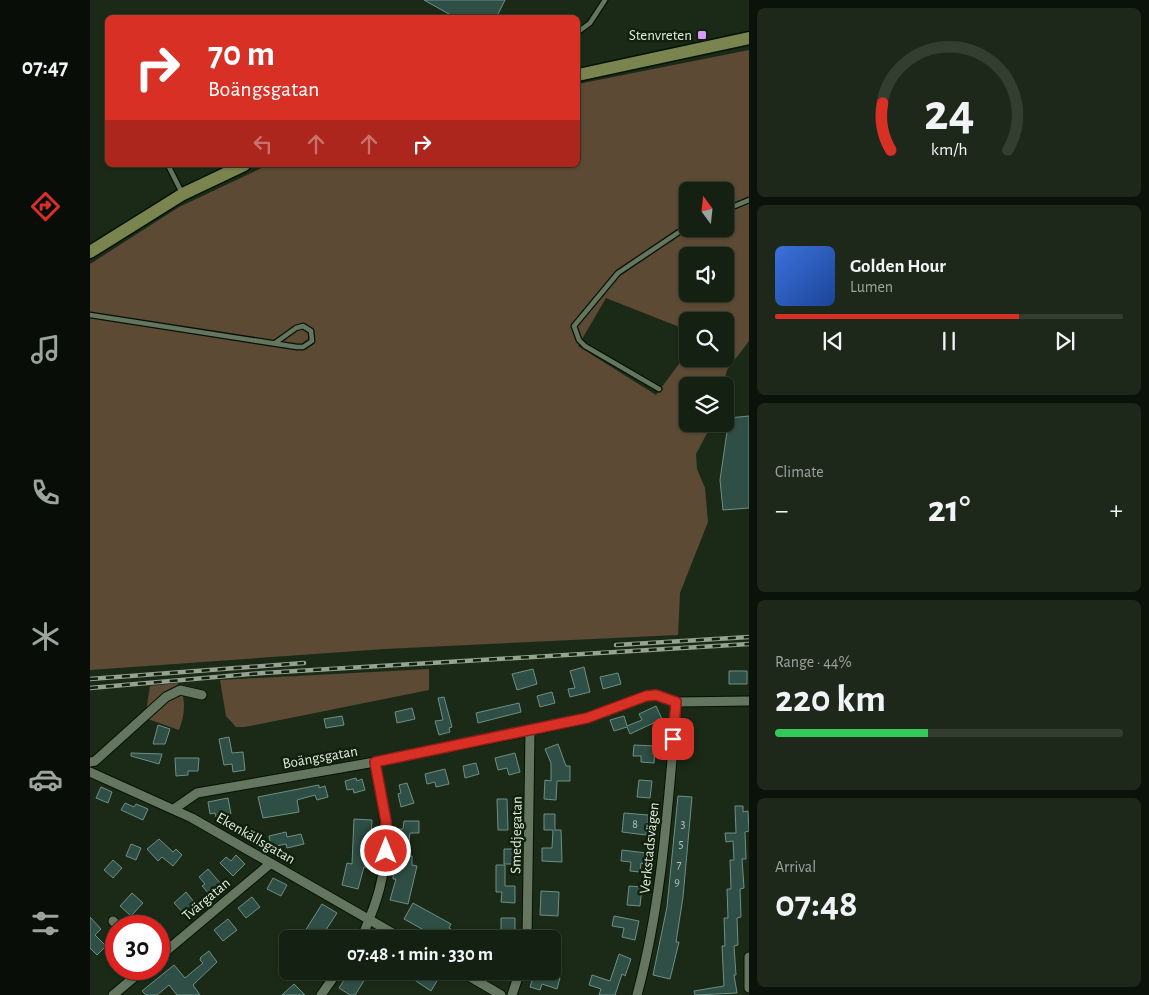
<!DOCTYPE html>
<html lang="en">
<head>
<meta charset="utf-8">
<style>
	:root { --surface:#142011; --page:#1d281a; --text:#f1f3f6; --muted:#9da39f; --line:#333e31; --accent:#d93025 }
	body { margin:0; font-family:"Alegreya Sans",sans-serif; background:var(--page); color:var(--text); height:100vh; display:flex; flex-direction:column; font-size:19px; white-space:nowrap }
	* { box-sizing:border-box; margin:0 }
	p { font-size:16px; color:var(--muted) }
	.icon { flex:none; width:28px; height:28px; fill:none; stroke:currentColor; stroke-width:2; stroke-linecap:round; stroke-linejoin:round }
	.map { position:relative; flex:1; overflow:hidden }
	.side { display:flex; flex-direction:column; gap:8px; padding:8px; background:#0b1209; width:400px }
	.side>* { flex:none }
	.guide { position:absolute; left:15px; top:15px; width:475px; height:152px; border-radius:8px; box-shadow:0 1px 4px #0004,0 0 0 1px var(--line); background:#d93025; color:#fff; overflow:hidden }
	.needle { width:32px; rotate:345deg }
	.fabs { position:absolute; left:589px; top:182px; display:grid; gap:10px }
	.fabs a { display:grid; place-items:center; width:55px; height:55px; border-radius:8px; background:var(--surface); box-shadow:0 1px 4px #0004,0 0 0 1px var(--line); font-size:25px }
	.speed { position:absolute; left:15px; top:915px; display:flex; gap:10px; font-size:25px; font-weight:700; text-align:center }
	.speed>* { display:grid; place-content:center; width:65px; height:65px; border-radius:50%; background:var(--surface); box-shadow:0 1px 4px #0004,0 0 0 1px var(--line); line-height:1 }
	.speed .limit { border:8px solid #d22; background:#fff; color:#111 }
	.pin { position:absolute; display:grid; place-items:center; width:42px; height:42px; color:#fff; margin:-21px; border-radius:10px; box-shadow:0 2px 8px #0006 }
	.me { position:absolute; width:55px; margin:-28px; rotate:0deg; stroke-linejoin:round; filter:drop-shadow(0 0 4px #0008) }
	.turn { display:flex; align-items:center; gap:18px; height:105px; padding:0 20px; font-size:22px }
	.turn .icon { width:65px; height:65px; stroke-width:2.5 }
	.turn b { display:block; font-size:35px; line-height:42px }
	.lanes { display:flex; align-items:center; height:48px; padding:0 20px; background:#0003; justify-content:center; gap:25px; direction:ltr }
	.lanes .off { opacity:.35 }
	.big { font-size:38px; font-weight:600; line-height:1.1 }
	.side .widget { flex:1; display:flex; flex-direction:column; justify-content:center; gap:8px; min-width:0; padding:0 18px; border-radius:8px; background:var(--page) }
	.side .dial { align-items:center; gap:0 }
	.dial svg { height:130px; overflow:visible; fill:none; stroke:var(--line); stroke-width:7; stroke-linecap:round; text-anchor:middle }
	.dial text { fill:var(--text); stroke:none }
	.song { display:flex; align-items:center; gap:15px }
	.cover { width:60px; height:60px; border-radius:8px; background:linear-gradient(135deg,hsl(220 70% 55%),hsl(220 70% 35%)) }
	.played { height:5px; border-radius:2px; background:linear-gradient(90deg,var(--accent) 70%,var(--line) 70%) }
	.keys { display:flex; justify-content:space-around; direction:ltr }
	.heat { display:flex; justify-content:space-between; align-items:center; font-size:28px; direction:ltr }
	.charge { height:8px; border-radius:4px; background:linear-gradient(90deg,#34c759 44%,var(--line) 0) }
	.trip { position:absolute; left:189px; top:930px; width:282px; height:50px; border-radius:8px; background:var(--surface); box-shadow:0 1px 4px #0004,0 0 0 1px var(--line); font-weight:600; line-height:50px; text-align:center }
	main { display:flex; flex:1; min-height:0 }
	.tabs { display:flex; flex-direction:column; width:90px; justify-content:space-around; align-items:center; background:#080d07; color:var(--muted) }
	.tabs .icon { width:35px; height:35px }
	.tabs .selected { color:var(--accent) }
	.tabs b { font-size:22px; color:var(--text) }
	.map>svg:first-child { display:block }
	.green { fill:#5c4a34; fill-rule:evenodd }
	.building { fill:#2f4e45; stroke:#6e8f85 }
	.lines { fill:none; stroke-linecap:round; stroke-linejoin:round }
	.lane-casing { stroke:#051203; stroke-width:7 }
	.street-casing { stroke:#051203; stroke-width:11 }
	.secondary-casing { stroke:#051203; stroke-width:15 }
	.lane { stroke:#64765f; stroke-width:4.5 }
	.street { stroke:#64765f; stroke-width:9 }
	.secondary { stroke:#7a844f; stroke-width:12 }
	.rail-casing { stroke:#96a292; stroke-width:4.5 }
	.rail { stroke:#11200d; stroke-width:2.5; stroke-dasharray:8; stroke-linecap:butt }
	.route-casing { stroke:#8d1f18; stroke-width:12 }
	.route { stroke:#d93025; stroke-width:9 }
	.poi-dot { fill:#d69bfa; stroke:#11200d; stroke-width:2 }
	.labels { text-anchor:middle; stroke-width:5; stroke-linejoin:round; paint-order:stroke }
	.number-label { font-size:12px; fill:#b5c4b8 }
	.poi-label { font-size:15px; fill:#e2ecdf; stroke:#11200d; text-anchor:end }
	.street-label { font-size:15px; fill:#e2ecdf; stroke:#11200d }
</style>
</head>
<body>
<main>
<nav class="tabs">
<b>07:47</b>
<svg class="icon selected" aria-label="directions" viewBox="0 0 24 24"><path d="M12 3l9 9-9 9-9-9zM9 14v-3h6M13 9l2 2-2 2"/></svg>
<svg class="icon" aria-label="music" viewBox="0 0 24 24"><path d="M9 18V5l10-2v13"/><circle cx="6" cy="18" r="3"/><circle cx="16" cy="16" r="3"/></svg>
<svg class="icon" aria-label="phone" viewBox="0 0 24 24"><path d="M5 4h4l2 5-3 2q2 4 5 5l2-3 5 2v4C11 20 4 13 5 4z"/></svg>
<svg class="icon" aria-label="climate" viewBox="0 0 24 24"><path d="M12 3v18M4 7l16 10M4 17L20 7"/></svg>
<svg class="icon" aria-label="car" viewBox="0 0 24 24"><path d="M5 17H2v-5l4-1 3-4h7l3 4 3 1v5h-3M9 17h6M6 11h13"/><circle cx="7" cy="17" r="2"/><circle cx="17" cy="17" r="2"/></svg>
<svg class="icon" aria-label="filters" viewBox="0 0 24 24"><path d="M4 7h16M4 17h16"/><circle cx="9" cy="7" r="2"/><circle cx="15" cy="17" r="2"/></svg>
</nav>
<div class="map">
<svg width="659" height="995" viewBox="0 0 659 995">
	<rect width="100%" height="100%" fill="#1b2a17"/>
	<!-- green -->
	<path class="green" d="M659,50V341L637,370L633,386H598V424H622L606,454L607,469L615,488L618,522L590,593L588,635L295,649L0,670V264L89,207L178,165H488V84ZM598,191H635V229H598ZM598,256H635V294H598ZM516,298L597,330L598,321H635V359H598L597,353L566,395L488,346Z
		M339,669V690L155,727H146L136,716L130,680Z
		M87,683C97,696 95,715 89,730L55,718L60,686Z"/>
	<!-- building -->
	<path class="building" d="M334,0H415L406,18H366Z
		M659,416V508L633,510L630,480L639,418Z
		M494,667L500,692L480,697L478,689L485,688L480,671Z
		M443,669L447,684L427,690L422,674Z
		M639,671H657V684H639Z
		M528,673L531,684L513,689L510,677Z
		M462,692L465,703L450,707L447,696Z
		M354,697L362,727L359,728L360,732L349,735L345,721L353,720L348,698Z
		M429,703L431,712L388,723L386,713Z
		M566,706L572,719L540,734L537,727L524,731L520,720L534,716L537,726L552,720L549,714Z
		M322,708L325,719L307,723L305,712Z
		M252,716L254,725L236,728L234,719Z
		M68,725L80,729L75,744H63Z
		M139,737L142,753L153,752L155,770L143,772L142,764L134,765L129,739Z
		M468,744L476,766H480V781H467L466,800L454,799L455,780L461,781V763L455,749Z
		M544,745L565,746L564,763L551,762V756H543Z
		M41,753L72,754L69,764L41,756Z
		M425,753L430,772L419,775L417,768L408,770L405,758Z
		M85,758H109L108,771H98V775L86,776Z
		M386,763L389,774L375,778L373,766Z
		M355,769L359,784L346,787L345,782L337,784L335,774Z
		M266,778L267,781L272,779L275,790L264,793L263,789L257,790L255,781Z
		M549,780L562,781L560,798L547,797Z
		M317,783L324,803L311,807L308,794L311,793L309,785Z
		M229,785V788L235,786L238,797L227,800L225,795L207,800L209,812L173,818L168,797Z
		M11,787L22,792L18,803L6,798Z
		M588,796L602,797L593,897L586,942H589L580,979L563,975L577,907Z
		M138,798L141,814L126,817L125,813L120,814L118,802Z
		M407,799H417L418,830H408Z
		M35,803L44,807L46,804L58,809L53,820L31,810Z
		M645,806H653V812L658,811L659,831L655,832L656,859H652L654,888L650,889L651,917L647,918L648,945L644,946L646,975H644L647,993L605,995L604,991L634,986L632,946H635L634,918H638L637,889H641L640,860H644L643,841L636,842L635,833H646Z
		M534,813L558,815L556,835L532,832Z
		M454,814H465V830H471L472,862L452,861V848H462L463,830H454Z
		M264,819L282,820L280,867H274L268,889L252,885L257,863L262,864Z
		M314,821H329V833H320L319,841L306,840L307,829H313Z
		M196,832L197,837L211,834L214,844L197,848L196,844L181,847L179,836Z
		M69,839L83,852L86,849L92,855L83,866L72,857L68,861L57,849Z
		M41,844L51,848L46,860L36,856Z
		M414,849H426V864H414Z
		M532,850L556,853L554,864L551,863L550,872L540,871L541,862L531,861Z
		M146,855L155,864L143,876L130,863L136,857L141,861Z
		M304,856H322V865L327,866L318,904L300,900L306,879H303Z
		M23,860L32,868L23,878L14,870Z
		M406,865H415V886H425V903L411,902L412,892H406Z
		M118,869L132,885L120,895L112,886L115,884L109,877Z
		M183,878L197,885L191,896L177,889Z
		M539,886L552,887L550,906L537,905Z
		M451,891L469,892L468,916L450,915Z
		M96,892L105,903L101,906L104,911L97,917L84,903Z
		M42,893L53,903L41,916L30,906Z
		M162,897L170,907L156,918L148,908Z
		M323,903L361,924L359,928L378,939H350L314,919Z
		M232,904L247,913L230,939H210Z
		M524,916L549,921L545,940L532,937L534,928L522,926Z
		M0,917L11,929L5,935L16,946L7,955L0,948Z
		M411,918H425V933H411Z
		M138,919L147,930L133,941L124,930Z
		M462,934L470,935V952H462Z
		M119,951L127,962L103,985L110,995H87L79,985L67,995H56L52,991L84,965L95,978L113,963L110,960L111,957Z
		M529,954L541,959L535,976L532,974L525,995H509L511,989L499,985L502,975L520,981Z
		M260,971H280L265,995H260L249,988Z
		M311,971H342L350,976L341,991Z
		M445,971L470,978L467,989L452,984L450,990L440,987Z
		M204,984L215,995H192Z"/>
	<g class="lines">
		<defs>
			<path id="lane" d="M488,32L500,23L515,0
				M78,165L92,193
				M635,210L659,200
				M0,315L207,347H213L222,341L221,331L213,326L206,328L185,343
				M569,389L495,346L489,340L484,326L528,273L598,226"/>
			<path id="street" d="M0,762L5,761L76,697L90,690L112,695
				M0,772L102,818L313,939
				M84,809L107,793L285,762L440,731L497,718L555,696L566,695L587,702L659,701
				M23,921L28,926
				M270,939C275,932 277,924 280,917C303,862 297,819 285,762
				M437,939L440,731
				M69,957L181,863
				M659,957V988
				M370,971L411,995
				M23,995L54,969
				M231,995L248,971
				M422,995L430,971
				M547,995C573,899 578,800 587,702"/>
			<path id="secondary" d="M488,75L659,38
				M0,252L93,194L154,165"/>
		</defs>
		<!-- lane casing -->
		<use href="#lane" class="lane-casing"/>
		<!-- street casing -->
		<use href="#street" class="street-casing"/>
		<!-- secondary casing -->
		<use href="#secondary" class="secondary-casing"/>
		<!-- lane -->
		<use href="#lane" class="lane"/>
		<!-- street -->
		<use href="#street" class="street"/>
		<!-- secondary -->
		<use href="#secondary" class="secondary"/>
		<defs>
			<path id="rail" d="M526,645L659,637
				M0,679L214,663
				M0,688L173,673L659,644"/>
		</defs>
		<!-- rail casing -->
		<use href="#rail" class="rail-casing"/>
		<!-- rail -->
		<use href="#rail" class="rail"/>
	</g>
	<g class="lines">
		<defs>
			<path id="route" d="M296,851V821L285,762L497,718L556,696L566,695L586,702L583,739"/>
		</defs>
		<!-- route casing -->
		<use href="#route" class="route-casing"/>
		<!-- route -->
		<use href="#route" class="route"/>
	</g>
	<!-- markers -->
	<rect class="poi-dot" x="607" y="30" width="10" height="10" rx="2.5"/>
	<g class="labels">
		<!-- number labels -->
		<g class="number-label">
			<text x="545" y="828">8</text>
			<text x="593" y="828">3</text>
			<text x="591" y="848">5</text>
			<text x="589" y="868">7</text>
			<text x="587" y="886">9</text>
		</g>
		<!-- poi labels -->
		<g class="poi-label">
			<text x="602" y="40">Stenvreten</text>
		</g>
		<!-- street labels -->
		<g class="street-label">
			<text transform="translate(230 757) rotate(-10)" y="5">Boängsgatan</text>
			<text transform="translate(426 835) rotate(-89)" y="5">Smedjegatan</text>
			<text transform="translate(166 838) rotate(30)" y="5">Ekenkällsgatan</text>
			<text transform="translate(559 848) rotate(-84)" y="5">Verkstadsvägen</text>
			<text transform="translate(116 899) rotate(-40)" y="5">Tvärgatan</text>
		</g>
	</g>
</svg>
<div class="fabs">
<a><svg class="needle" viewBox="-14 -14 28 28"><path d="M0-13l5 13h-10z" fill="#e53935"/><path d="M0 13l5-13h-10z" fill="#9da39f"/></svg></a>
<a><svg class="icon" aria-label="sound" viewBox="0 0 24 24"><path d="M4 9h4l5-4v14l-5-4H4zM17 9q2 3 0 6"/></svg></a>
<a><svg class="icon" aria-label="search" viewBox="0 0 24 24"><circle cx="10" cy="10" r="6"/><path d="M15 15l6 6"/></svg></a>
<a><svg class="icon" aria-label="layers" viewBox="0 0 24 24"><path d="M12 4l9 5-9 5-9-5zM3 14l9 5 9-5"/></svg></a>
</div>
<div class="speed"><div class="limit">30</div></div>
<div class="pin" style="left:583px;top:739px;background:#d93025"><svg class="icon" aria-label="arrive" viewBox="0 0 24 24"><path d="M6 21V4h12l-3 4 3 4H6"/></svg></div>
<svg class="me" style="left:296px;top:851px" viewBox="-20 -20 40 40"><circle r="17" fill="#d93025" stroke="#fff" stroke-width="3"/><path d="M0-11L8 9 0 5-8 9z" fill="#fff"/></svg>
<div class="trip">07:48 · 1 min · 330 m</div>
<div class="guide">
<div class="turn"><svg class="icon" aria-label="right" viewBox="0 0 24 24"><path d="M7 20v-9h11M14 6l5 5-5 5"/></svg><div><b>70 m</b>Boängsgatan</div></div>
<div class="lanes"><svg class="icon off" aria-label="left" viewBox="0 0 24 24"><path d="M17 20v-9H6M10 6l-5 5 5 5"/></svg><svg class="icon off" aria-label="ahead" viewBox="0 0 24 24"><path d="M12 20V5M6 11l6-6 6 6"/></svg><svg class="icon off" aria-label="ahead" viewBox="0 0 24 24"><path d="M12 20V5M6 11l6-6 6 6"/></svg><svg class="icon" aria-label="right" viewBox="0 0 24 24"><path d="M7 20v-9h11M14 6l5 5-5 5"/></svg></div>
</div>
</div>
<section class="side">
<div class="widget dial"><svg viewBox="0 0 100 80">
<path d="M14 69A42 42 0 1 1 86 69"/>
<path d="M14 69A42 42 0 0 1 9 40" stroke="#d93025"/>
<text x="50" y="56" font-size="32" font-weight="700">24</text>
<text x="50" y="72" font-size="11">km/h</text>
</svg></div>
<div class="widget">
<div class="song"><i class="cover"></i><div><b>Golden Hour</b><p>Lumen</p></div></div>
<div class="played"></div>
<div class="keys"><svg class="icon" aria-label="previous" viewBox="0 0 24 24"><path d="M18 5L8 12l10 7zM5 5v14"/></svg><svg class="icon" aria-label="pause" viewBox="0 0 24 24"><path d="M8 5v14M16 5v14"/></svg><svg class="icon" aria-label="next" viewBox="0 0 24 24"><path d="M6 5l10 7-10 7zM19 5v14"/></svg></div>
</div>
<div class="widget"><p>Climate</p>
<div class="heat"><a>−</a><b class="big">21°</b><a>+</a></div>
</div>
<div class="widget"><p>Range · 44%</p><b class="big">220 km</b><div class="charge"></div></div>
<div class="widget"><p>Arrival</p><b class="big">07:48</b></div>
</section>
</main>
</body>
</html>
